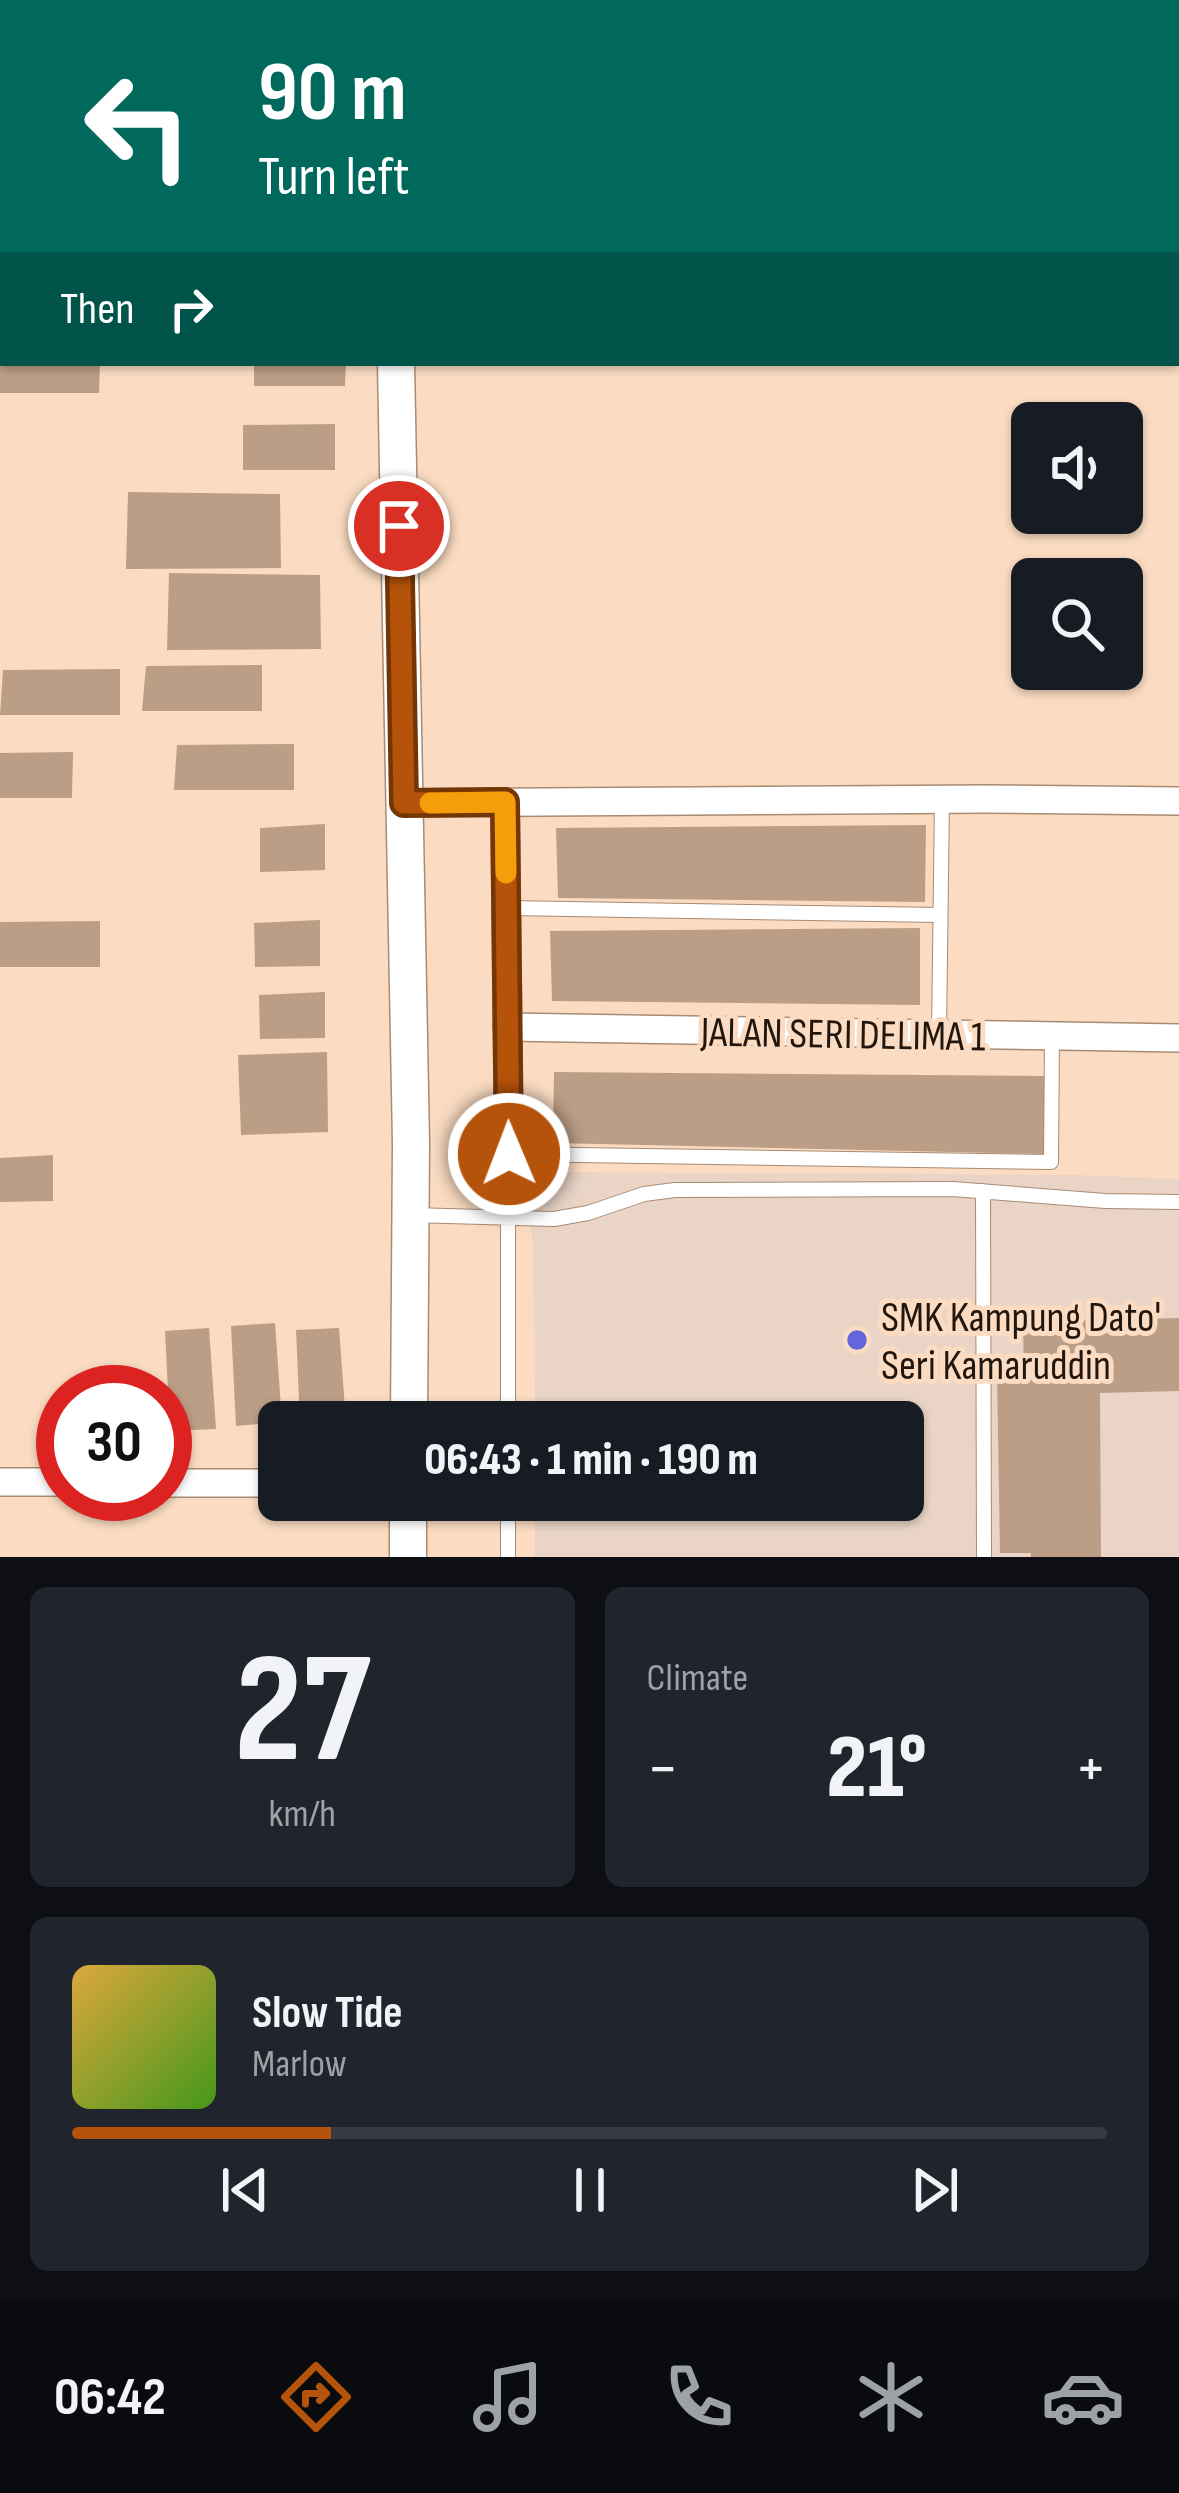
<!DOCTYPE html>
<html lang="en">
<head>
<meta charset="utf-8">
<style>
	:root { --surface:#171b24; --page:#20242c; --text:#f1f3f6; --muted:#9ea1a6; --line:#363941; --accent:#b45309 }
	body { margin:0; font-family:"Sofia Sans Condensed",sans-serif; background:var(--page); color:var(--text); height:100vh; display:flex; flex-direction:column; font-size:45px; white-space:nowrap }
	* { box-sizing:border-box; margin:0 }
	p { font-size:39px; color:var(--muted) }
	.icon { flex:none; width:66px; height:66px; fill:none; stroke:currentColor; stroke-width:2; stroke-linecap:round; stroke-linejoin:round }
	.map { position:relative; height:1557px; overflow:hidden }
	.sheet { display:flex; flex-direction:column; gap:30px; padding:30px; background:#0d0f14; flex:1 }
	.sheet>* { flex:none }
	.guide { position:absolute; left:0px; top:0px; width:1179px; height:366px; box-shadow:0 3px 9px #0004; background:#00695c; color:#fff; overflow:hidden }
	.tools { position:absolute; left:1011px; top:402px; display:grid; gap:24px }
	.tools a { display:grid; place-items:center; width:132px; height:132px; border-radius:18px; background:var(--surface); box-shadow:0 3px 9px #0004; font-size:60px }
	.speed { position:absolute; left:36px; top:1365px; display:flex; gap:24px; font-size:60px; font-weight:700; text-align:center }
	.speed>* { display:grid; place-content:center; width:156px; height:156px; border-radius:50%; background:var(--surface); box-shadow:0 3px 9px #0004; line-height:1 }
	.speed .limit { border:18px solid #d22; background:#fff; color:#111 }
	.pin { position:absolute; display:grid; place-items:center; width:102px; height:102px; color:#fff; margin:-51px; border:6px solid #fff; border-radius:50%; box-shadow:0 3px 12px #0007 }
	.me { position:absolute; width:132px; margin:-66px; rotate:359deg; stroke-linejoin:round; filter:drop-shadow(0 0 9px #0008) }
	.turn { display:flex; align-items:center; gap:42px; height:252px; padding:0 60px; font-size:54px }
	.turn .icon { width:156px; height:156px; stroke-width:2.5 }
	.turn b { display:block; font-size:84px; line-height:102px }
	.then { display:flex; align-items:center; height:114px; padding:0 60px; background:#0003; gap:24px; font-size:45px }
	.big { font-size:90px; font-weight:800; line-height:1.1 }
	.sheet .widget { flex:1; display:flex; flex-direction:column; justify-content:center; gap:18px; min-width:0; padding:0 42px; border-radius:18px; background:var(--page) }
	.sheet .dial { align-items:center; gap:0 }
	.dial b { font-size:156px; line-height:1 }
	.song { display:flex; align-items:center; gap:36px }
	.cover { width:144px; height:144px; border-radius:18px; background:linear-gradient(135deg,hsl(40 70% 55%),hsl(100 70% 35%)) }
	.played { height:12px; border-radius:6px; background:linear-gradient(90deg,var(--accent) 25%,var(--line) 25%) }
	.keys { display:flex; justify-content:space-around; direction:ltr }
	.heat { display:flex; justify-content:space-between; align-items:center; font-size:66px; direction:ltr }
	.sheet .tiles { flex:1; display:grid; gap:30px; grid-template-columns:1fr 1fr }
	.widget:last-child { grid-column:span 2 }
	.trip { position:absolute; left:258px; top:1401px; width:666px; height:120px; border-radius:18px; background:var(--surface); box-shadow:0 3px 9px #0004; font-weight:800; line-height:120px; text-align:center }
	.tab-bar { display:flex; height:192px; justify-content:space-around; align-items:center; background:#090b0e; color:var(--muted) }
	.tab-bar .icon { width:84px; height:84px }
	.tab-bar .on { color:var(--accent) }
	.tab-bar b { font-size:54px; color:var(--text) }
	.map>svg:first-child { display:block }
	.education { fill:#e9d4c6 }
	.building { fill:#bc9e86 }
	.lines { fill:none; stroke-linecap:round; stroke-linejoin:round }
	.lane-casing { stroke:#a88b73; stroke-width:16 }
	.street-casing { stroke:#a88b73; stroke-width:30 }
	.secondary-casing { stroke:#a88b73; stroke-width:39 }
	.lane { stroke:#fff; stroke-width:14 }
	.street { stroke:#fff; stroke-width:27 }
	.secondary { stroke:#fff; stroke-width:36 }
	.route-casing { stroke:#753606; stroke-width:30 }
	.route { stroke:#b45309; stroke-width:21 }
	.slow { stroke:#f59e0b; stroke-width:21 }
	.poi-dot { fill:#6466de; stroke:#fbdcc2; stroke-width:4.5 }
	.labels { text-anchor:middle; stroke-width:10; stroke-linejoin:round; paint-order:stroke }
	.street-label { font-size:42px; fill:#22170e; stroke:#fbdcc2 }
	.poi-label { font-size:42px; fill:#22170e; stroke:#fbdcc2; text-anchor:start }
</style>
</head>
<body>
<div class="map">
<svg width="1179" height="1557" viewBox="0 0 1179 1557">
	<rect width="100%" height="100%" fill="#fbdcc2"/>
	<!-- education -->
	<path class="education" d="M526,1172L1076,1175L1179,1179V1557H535V1500H903V1422H535L534,1259Z"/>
	<!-- building -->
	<path class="building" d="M0,363H100L99,393H0Z
		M254,363H346L345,386H254Z
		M335,424V470H243V425Z
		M128,492L280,494L281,568L126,569Z
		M169,573L320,575L321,649L167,650Z
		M262,665V711H142L146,666Z
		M120,669V715H0L3,670Z
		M294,744V790H174L177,745Z
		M73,752L72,798H0V753Z
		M325,824V870L260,872V828Z
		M926,825L925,902L558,898L556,828Z
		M320,920V966L255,967L254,923Z
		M100,921V967H0V922Z
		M920,928V1005L552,1001L550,931Z
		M325,992V1038L260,1039L259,995Z
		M327,1052L328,1132L241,1135L238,1055Z
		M554,1072L1044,1076V1154L553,1143Z
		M53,1155V1201L0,1202V1158Z
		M1179,1318V1391L1100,1393L1101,1557H1031V1553H1000L997,1374H1024L1023,1322Z
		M275,1323L282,1422L236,1426L231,1326Z
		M209,1328L216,1429L170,1431L165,1331Z
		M339,1328L346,1422H300L296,1330Z"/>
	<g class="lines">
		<defs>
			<path id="lane" d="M506,908L940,915
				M939,1034L942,799
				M509,1154L1051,1162L1052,1036
				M983,1191L984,1557
				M411,1215L554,1219L588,1213L644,1194L675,1190L953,1189L1105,1201L1179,1202
				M508,1218V1422
				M508,1500V1557"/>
			<path id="street" d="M1176,118H1179
				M0,202H3
				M505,802L509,1154
				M404,803L984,799L1179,801
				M507,1027L1179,1038
				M0,1482H63
				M165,1483H279"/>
			<path id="secondary" d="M391,0V3
				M396,363L411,1143L409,1422
				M408,1557V1500"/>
		</defs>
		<!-- lane casing -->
		<use href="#lane" class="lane-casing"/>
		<!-- street casing -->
		<use href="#street" class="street-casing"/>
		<!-- secondary casing -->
		<use href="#secondary" class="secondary-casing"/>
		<!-- lane -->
		<use href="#lane" class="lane"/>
		<!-- street -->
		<use href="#street" class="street"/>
		<!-- secondary -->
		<use href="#secondary" class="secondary"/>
	</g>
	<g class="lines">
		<defs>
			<path id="route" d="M399,526L404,803L505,802L509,1154"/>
		</defs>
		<!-- route casing -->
		<use href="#route" class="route-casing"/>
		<!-- route -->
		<use href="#route" class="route"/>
		<!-- slow -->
		<path class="slow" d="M430,803L505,802L506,873"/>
	</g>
	<!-- markers -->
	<circle class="poi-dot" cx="857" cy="1340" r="12"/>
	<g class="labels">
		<!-- street labels -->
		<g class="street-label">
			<text transform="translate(843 1033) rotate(1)" y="15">JALAN SERI DELIMA 1</text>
		</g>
		<!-- poi labels -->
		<g class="poi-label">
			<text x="881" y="1331">SMK Kampung Dato'<tspan x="881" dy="48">Seri Kamaruddin</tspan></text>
		</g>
	</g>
</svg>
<div class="tools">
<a><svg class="icon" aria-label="sound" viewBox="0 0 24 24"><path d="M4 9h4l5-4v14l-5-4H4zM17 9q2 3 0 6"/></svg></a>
<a><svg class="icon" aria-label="search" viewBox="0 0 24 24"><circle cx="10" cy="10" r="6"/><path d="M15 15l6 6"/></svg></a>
</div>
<div class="speed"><div class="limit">30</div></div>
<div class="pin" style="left:399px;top:526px;background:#d93025"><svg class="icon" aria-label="arrive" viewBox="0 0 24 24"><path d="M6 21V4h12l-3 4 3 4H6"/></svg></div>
<svg class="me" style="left:509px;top:1154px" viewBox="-20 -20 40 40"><circle r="17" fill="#b45309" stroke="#fff" stroke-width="3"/><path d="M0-11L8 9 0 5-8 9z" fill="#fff"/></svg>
<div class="trip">06:43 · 1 min · 190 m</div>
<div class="guide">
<div class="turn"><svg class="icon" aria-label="left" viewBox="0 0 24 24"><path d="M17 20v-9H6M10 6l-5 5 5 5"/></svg><div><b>90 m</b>Turn left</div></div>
<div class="then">Then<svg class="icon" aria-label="right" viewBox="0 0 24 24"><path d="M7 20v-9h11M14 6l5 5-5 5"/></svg></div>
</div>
</div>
<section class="sheet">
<div class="tiles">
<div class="widget dial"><b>27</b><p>km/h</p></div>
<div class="widget"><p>Climate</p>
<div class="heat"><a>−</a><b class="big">21°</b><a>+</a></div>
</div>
<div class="widget">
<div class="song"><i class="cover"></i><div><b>Slow Tide</b><p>Marlow</p></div></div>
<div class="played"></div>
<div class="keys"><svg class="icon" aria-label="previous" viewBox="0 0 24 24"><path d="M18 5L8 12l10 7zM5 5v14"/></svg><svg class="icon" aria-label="pause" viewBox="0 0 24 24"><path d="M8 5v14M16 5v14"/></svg><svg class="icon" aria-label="next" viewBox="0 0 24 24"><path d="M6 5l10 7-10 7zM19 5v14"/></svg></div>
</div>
</div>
</section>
<nav class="tab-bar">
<b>06:42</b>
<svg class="icon on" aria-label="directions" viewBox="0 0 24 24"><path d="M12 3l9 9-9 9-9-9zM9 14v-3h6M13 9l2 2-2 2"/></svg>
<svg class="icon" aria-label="music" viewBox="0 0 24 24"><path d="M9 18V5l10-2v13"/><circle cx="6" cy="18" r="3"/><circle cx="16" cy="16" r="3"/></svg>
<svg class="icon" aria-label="phone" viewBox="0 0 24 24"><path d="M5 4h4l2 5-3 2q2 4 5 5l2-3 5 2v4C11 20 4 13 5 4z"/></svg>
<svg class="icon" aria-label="climate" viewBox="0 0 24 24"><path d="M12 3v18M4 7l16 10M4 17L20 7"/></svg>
<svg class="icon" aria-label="car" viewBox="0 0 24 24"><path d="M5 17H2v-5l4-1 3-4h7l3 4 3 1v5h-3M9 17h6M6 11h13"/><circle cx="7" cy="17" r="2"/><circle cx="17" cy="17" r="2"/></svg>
</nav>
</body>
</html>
